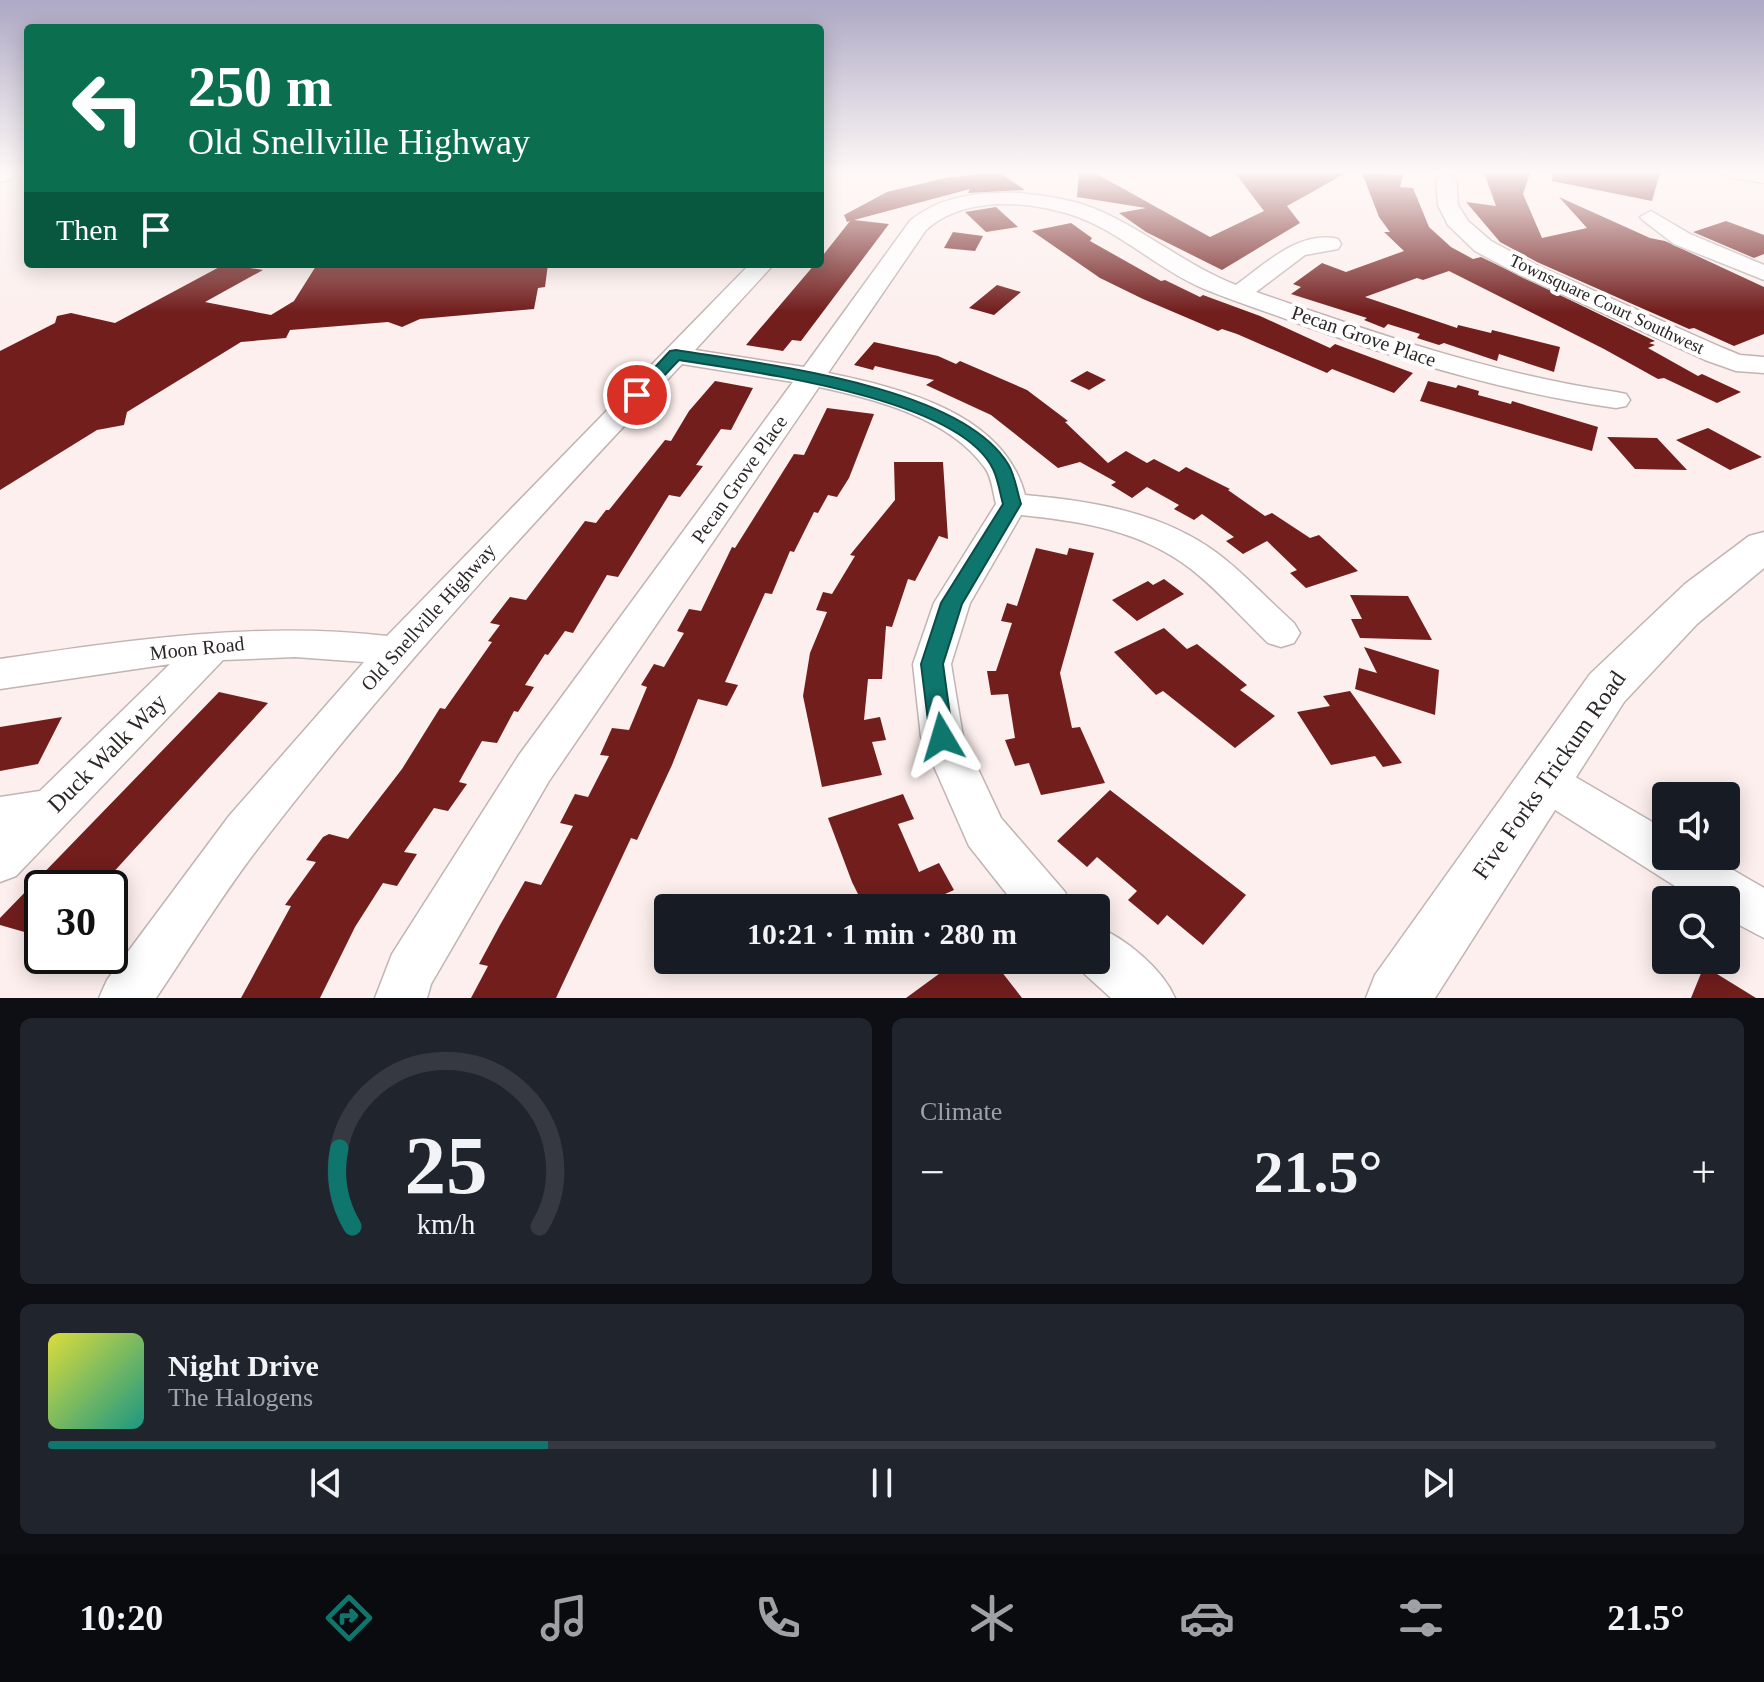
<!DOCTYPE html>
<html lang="en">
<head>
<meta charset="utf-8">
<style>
	:root { --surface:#171b24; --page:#20242c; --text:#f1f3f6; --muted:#9ea1a6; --line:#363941; --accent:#0f766e }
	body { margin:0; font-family:Georgia,serif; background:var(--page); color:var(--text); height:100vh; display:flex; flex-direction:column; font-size:30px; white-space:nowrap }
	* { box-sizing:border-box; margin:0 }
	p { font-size:26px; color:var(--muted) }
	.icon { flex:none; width:44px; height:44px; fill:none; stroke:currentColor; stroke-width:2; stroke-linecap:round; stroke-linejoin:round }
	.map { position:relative; height:998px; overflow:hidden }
	.side { display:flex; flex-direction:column; gap:20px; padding:20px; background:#0d0f14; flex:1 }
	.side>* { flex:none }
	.top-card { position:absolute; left:24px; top:24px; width:800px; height:244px; border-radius:8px; box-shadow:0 4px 20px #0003; background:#0b6e4f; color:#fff; overflow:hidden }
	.buttons { position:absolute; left:1652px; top:782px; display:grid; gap:16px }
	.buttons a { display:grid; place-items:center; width:88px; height:88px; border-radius:8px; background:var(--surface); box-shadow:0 4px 20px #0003; font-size:40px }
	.speed { position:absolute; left:24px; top:870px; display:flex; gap:16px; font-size:40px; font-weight:700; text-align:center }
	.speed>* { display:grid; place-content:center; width:104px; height:104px; border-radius:50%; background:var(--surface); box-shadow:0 4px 20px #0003; line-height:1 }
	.speed .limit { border:4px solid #111; border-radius:12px; background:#fff; color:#111 }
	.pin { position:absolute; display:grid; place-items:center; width:68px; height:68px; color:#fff; margin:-34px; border:4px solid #fff; border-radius:50%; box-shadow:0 2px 8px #0007 }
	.me { position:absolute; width:88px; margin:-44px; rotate:353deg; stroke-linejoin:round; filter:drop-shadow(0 0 6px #0008) }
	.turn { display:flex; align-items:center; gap:28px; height:168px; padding:0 32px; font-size:36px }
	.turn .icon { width:104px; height:104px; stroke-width:2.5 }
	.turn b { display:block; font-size:56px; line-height:68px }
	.then { display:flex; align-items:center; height:76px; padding:0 32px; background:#0003; gap:16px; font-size:30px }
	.big { font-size:60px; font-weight:700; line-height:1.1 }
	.side .widget { flex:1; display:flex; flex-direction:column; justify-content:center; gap:12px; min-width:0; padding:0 28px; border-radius:12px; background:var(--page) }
	.side .dial { align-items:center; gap:0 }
	.dial svg { height:208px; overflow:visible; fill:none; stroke:var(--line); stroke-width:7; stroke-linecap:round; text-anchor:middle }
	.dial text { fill:var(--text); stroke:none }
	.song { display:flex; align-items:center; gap:24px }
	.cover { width:96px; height:96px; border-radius:12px; background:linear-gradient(135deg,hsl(60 70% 55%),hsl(170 70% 35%)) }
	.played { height:8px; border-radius:4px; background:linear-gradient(90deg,var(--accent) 30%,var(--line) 30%) }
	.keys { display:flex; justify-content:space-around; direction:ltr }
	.heat { display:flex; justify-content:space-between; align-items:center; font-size:44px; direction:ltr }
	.side .tiles { flex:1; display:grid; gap:20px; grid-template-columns:1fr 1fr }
	.widget:last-child { grid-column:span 2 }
	.trip { position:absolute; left:654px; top:894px; width:456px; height:80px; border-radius:8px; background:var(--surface); box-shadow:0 4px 20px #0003; font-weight:700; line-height:80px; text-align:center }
	.dock { display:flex; height:128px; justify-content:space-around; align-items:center; background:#090b0e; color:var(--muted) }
	.dock .icon { width:56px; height:56px }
	.dock .selected { color:var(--accent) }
	.dock b { font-size:36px; color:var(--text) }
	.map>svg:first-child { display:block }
	.building { fill:#711e1d }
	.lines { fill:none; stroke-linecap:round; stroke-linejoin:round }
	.minor-casing { stroke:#c1b4b3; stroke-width:3 }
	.major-casing { stroke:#c1b4b3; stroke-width:3 }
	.highway-casing { stroke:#c1b4b3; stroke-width:3 }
	.minor { fill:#fff; fill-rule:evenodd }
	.major { fill:#fff; fill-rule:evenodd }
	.highway { fill:#fff; fill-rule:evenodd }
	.route { fill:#0f766e; stroke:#0a4d48; stroke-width:2 }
	.labels { text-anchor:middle; stroke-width:8; stroke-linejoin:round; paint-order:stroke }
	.far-street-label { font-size:18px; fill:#2c2727; stroke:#fff }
	.street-label { font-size:20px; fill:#2c2727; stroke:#fff }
	.near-street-label { font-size:24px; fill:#2c2727; stroke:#fff }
</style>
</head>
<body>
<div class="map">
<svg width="1764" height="998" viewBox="0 0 1764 998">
	<rect width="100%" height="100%" fill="#fcefed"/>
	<!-- building -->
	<path class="building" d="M1079,173H1095L1210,237L1264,211L1235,173H1346L1287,206L1300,223L1222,270L1146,232L1119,213L1146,208L1077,197Z
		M1362,173L1403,175L1400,187L1413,188L1429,227L1451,247L1473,259L1481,257L1655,341L1649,343L1655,345L1648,348L1698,376L1702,374L1741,392L1717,403L1664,378L1658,379L1604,349L1449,271L1423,280L1417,278L1365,297L1457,328L1458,325L1491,333L1492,330L1560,347L1554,372L1499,354L1497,361L1444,343L1439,345L1417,338L1420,334L1388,324L1384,328L1364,320L1367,318L1291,294L1301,287L1293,284L1322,263L1346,272L1404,251L1384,232H1390L1379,217Z
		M1484,173H1530L1523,194L1542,238L1587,228L1559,197L1650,238L1665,241L1764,287V334L1734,346L1694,328L1689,329L1537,262L1500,242L1466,202L1496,206Z
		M1553,173H1660L1652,201L1552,181Z
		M979,174H1002L1025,190L968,193L970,189L854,220L889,224L801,341L792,340L783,351L746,345L815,264H820V259L850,221L847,222L844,215L887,192L945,178Z
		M996,207L1018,227L986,232L965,212Z
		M1726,221L1764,235V254L1754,258L1693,232Z
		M1071,223L1092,238L1090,241L1161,281L1165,280L1200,297L1203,295L1260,316L1330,348L1335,344L1413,373L1394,393L1332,369L1327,373L1237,334L1222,329L1218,331L1143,299L1100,278L1032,231Z
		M953,232L983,236L975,251L944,248Z
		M225,264L263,270L205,302L271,315L294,301L316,266L548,264L545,287L538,288L534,309L420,319L402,327L388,322L290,330L286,338L241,342L127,412L124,425L97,430L0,490V351L55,323L57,316L71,313L115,323Z
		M997,285L1021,292L994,315L969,308Z
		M874,342L938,356L956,364L960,361L1027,390L1068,421L1065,422L1108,463L1126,451L1147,463L1154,459L1179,472L1186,467L1230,489L1228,490L1265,516L1272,513L1310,538L1319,535L1358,571L1306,588L1290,573L1297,570L1267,541L1243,554L1226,541L1234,537L1202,514L1194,520L1174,509L1179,505L1147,487L1132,498L1111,485L1116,482L1080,462L1058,468L991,415L926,385L934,380L875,366L873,370L854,365Z
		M1087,371L1106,380L1089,390L1070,381Z
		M715,381L753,388L731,430L721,429L696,465L703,466L680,497L669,495L618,577L607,575L573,633L565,631L548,655L545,654L525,685L534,687L518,712L514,711L497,743L482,741L459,782L467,784L448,811L434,808L404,852L417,854L397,886L383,883L355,927L320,998H241L291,906L285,905L316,862L306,860L323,837L329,834L348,839L402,769L440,708L445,709L492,642L488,641L500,625L490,623L510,597L526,600L585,521L596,523L606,510H609L665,440L671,441L689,411Z
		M1428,381L1456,388L1458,385L1479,391L1478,395L1511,404L1512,401L1598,427L1592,451L1420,401Z
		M827,408L874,414L849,478L837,497L828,495L818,513L814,512L794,552L790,551L772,594L765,593L725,682L738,685L727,706L698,699L672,765L637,840L631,838L556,998H471L488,966L479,964L500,925L525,881L541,885L573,826L560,823L575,794L588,797L609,756L600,755L612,728L629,730L647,687L641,685L654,664L664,667L684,633L677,631L689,609L701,611L732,547L735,548L794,454L804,455Z
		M1708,428L1762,457L1730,470L1676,440Z
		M1607,437L1657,438L1687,470L1635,469Z
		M894,462H943L948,539L939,536L915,581L908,579L892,627L886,626L882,679H868L864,720L880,717L886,740L872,742L882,775L822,787L803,696L810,653L827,612L816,610L823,592L832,594L855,556L850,555L895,500Z
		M1036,548L1067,555L1069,548L1094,553L1060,673L1072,728L1080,727L1105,783L1041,795L1029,763L1015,766L1005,740L1015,738L1008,694L991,695L987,671H996L1012,623L1001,621L1007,603L1017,606Z
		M1164,579L1184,594L1137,621L1112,600L1148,581L1153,585Z
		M1350,595L1408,596L1432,640L1360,638L1351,619H1362Z
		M1164,628L1187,649L1197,644L1247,685L1240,690L1275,716L1235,748L1163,691L1156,695L1114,652Z
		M1364,647L1439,670L1435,715L1355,689L1359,668L1377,673Z
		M1350,691L1402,763L1383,767L1375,756L1331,765L1297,712L1330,706L1323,696Z
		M219,692L268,703L99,888H42V937L0,925V918Z
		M62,717L38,764L0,771V727Z
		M1110,790L1246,895L1203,945L1167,915L1158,925L1128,900L1137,891L1097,857L1087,867L1057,841Z
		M903,794L914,819L898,824L919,872L939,863L954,890L945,894L952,908H865L852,882L828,818Z
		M958,960H1017L1001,971L1022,998H906Z
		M1704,966L1756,998H1691Z"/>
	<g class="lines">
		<defs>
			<path id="minor" d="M1446,173L1456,179L1458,205L1468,221L1491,241L1536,265L1723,348L1740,355L1764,357V373L1736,371L1705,360L1520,275L1475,251L1448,225L1438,205L1436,179Z
				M1726,173H1764V183L1729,177Z
				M1020,193C1045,196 1070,199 1093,208C1144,229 1185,265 1236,285C1265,264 1299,230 1338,239L1341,244L1338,249L1305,255L1256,292C1375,333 1491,374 1616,392L1626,394L1630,400L1626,406L1616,408C1509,393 1407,362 1305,326C1271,313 1236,302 1202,288C1153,267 1112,223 1058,211C1015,200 960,199 926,230L828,373C901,388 1004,413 1025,495C1092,501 1162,512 1217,553C1245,574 1268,600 1294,623L1300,633L1294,643L1281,647L1268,643C1242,618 1219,591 1191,569C1142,531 1082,521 1021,515L970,603L951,664L963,737L1001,818L1065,892L1072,908H1018L969,846L921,737L913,664L934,603L996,504C993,493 992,477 985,468C950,418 875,399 819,387L549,781L431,984L427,998H375L392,954L519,755L793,382L682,364C537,519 392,674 262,843C224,892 191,946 156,998H99L107,980L229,816L364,662L295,657L223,660L16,876L0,882V797L40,791L170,664L0,689V659C130,640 256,621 387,636L750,264H774L695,350L804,367L910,221C941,195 981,192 1020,193Z
				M1651,211L1690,234L1764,265V280L1674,244L1644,221L1640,217Z
				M1545,762L1560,768L1666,830V856H1709L1764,888V938L1726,918V900H1697L1530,794L1524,781L1530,768Z
				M1096,926C1126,939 1162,968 1175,998H1111L1078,968L1075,960H1096Z"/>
			<path id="major" d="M1764,532V568L1697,624L1624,702L1435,998H1366L1375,975L1590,674L1685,584L1749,536Z"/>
			<path id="highway" d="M0,173H16L12,179L0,182Z"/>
		</defs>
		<!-- minor casing -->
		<use href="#minor" class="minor-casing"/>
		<!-- major casing -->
		<use href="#major" class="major-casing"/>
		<!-- highway casing -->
		<use href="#highway" class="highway-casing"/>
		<!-- minor -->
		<use href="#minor" class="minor"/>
		<!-- major -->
		<use href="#major" class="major"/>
		<!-- highway -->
		<use href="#highway" class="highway"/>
	</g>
	<!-- sky -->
	<linearGradient id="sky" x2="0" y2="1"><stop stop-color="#ada8c4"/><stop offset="0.55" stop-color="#fef8f7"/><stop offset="1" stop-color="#fef8f7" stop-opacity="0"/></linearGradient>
	<rect width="1764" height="312" fill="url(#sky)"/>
	<!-- route -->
	<path class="route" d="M676,350C761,364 960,385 1008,464C1015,475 1017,492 1021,504L962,604L943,664L953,737L950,744L942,747L933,744L930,737L921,664L941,603L1003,504C1000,493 998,479 993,469C958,397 752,372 679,360L643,398H632V392L670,351Z"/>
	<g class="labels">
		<!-- far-street labels -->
		<g class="far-street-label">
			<text transform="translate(1607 304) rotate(25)" y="6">Townsquare Court Southwest</text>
		</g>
		<!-- street labels -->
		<g class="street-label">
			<text transform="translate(1364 336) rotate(19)" y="7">Pecan Grove Place</text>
			<text transform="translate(739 479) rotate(-55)" y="7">Pecan Grove Place</text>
			<text transform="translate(428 617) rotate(-48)" y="7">Old Snellville Highway</text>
			<text transform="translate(197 648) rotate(-6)" y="7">Moon Road</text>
		</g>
		<!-- near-street labels -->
		<g class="near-street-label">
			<text transform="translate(107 753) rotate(-45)" y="8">Duck Walk Way</text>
			<text transform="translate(1549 775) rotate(-55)" y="8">Five Forks Trickum Road</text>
		</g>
	</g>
</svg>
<div class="buttons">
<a><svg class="icon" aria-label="sound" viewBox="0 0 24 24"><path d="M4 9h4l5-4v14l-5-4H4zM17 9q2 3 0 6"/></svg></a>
<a><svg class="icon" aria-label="search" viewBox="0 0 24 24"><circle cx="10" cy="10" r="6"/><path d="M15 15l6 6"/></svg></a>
</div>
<div class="speed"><div class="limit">30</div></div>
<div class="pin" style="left:637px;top:395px;background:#d93025"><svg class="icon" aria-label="arrive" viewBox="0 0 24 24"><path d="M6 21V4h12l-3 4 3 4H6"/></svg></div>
<svg class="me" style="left:942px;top:737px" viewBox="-20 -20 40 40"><path d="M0-17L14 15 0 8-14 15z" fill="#0f766e" stroke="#fff" stroke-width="4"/></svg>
<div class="trip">10:21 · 1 min · 280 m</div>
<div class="top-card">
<div class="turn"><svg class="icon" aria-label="left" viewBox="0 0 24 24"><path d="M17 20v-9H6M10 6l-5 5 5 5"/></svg><div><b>250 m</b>Old Snellville Highway</div></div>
<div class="then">Then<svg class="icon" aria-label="arrive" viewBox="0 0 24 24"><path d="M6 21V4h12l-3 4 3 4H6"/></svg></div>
</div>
</div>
<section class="side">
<div class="tiles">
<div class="widget dial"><svg viewBox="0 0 100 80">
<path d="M14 69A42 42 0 1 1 86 69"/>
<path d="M14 69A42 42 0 0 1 9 39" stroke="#0f766e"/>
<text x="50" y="56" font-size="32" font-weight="700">25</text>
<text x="50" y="72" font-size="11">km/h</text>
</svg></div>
<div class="widget"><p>Climate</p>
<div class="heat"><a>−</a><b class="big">21.5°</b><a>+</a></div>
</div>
<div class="widget">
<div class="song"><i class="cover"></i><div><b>Night Drive</b><p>The Halogens</p></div></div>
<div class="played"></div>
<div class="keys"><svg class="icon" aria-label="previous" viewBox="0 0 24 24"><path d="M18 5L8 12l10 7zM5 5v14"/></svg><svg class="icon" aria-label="pause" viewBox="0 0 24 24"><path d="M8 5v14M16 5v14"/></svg><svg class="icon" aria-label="next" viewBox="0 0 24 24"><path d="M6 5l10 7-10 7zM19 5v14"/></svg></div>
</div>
</div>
</section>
<nav class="dock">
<b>10:20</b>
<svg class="icon selected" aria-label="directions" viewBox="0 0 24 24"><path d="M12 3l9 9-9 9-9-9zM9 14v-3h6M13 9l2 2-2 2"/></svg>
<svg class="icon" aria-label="music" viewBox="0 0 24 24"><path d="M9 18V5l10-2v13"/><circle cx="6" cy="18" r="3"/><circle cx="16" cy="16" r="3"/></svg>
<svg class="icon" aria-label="phone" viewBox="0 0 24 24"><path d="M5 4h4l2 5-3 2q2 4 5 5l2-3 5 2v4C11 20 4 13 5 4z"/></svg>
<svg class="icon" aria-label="climate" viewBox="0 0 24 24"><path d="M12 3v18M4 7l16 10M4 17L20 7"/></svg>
<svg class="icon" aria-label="car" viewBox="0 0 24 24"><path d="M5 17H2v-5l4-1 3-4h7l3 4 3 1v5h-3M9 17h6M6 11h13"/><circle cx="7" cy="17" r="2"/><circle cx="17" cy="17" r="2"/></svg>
<svg class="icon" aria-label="filters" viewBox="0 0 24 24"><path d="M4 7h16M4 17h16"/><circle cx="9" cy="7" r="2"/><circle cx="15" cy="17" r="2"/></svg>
<b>21.5°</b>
</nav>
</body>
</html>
